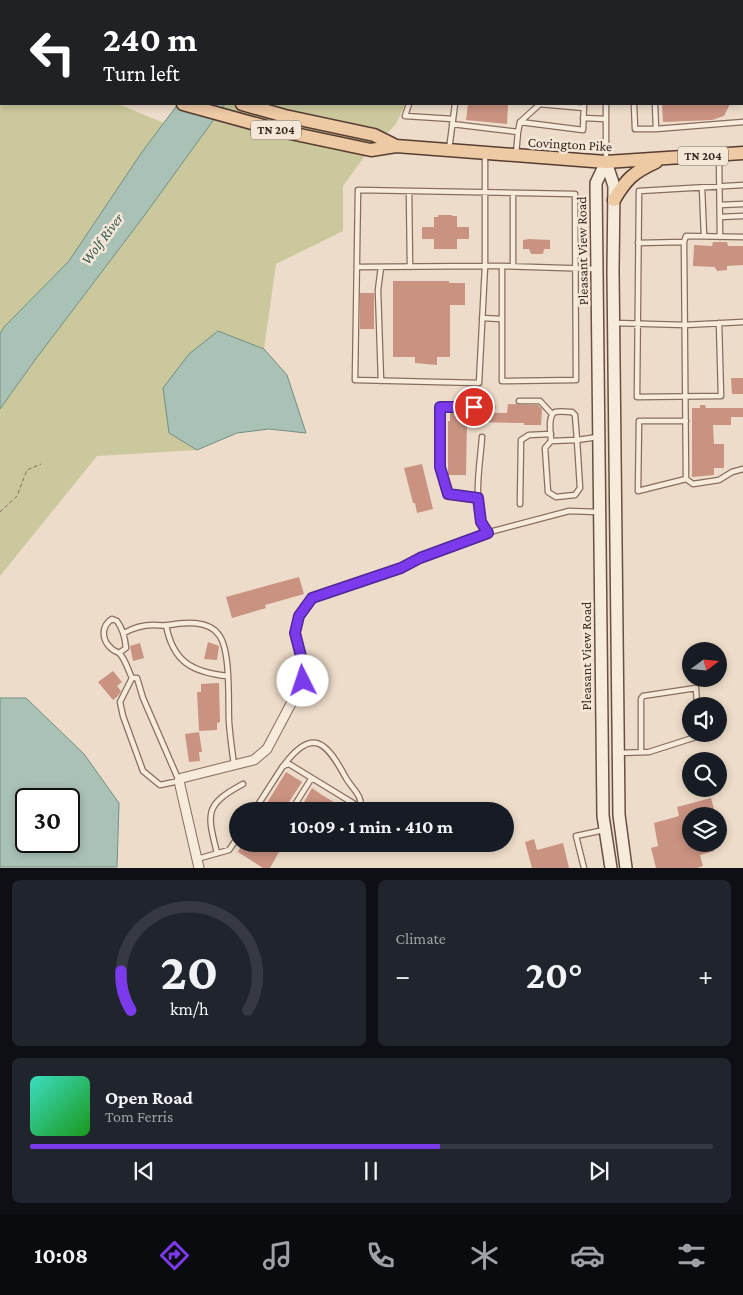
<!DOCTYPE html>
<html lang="en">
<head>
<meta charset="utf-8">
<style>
	:root { --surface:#171b24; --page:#20242c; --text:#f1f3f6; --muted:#9ea1a6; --line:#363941; --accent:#7c3aed }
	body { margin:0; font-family:"Crimson Pro",serif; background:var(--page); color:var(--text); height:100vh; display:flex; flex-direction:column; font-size:19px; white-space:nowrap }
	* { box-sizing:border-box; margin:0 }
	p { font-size:16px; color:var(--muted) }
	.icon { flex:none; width:28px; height:28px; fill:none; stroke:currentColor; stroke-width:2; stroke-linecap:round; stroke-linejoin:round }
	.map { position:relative; height:868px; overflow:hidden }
	.drawer { display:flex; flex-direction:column; gap:12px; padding:12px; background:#0d0f14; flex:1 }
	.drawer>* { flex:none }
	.top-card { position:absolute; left:0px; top:0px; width:744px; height:105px; box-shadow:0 2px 8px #0003; background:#202124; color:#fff; overflow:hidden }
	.needle { width:32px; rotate:74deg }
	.controls { position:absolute; left:682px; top:642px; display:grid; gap:10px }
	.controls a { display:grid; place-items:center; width:45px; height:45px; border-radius:50%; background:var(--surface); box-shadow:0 2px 8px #0003; font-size:25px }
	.speed { position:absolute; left:15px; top:788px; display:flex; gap:10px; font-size:25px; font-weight:700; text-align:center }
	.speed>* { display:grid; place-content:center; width:65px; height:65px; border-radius:50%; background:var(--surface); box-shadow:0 2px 8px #0003; line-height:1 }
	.speed .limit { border:2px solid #111; border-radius:8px; background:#fff; color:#111 }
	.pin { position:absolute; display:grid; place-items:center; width:42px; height:42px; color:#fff; margin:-21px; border:2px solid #fff; border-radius:50%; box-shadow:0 1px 5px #0007 }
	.me { position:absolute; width:55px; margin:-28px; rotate:356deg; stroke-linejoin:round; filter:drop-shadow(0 0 4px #0008) }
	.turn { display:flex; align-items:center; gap:18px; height:105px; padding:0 20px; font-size:22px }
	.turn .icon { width:65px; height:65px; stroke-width:2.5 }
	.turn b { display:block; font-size:35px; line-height:42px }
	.big { font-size:38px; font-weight:700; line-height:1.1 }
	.drawer .widget { flex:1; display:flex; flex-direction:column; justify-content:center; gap:8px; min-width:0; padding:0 18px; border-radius:8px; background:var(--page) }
	.drawer .dial { align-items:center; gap:0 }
	.dial svg { height:130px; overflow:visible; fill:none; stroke:var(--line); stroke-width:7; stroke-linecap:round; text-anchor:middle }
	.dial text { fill:var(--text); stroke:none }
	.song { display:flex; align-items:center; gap:15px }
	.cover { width:60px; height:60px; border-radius:8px; background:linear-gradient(135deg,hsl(170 70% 55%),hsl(120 70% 35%)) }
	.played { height:5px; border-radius:2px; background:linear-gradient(90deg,var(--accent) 60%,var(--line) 60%) }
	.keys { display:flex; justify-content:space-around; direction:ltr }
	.heat { display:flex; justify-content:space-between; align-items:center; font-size:28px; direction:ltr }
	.drawer .tiles { flex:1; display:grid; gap:12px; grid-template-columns:1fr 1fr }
	.widget:last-child { grid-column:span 2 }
	.trip { position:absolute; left:229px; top:802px; width:285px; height:50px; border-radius:25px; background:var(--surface); box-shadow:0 2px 8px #0003; font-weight:700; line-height:50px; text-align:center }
	.menu { display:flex; height:80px; justify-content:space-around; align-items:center; background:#090b0e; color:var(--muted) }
	.menu .icon { width:35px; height:35px }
	.menu .current { color:var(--accent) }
	.menu b { font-size:22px; color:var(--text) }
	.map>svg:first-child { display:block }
	.green { fill:#cbc89d }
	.water { fill:#aac1b6; stroke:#708f82; fill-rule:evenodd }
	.building { fill:#c99281 }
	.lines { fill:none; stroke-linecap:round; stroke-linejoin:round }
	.service-casing { stroke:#886d5f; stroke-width:7 }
	.minor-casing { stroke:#886d5f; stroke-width:11 }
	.secondary-casing { stroke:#6a4f42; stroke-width:14 }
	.primary-casing { stroke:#573d32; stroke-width:15 }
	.path { stroke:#886d5f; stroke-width:1; stroke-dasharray:4 2.5; stroke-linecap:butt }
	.service { stroke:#f7ebdc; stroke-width:4.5 }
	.minor { stroke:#f7ebdc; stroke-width:9 }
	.secondary { stroke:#f7ebdc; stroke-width:11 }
	.primary { stroke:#edc9a4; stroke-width:12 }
	.route-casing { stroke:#51269a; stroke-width:12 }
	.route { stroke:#7c3aed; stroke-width:9 }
	.labels { text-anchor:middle; stroke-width:5; stroke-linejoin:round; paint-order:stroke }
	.shield { fill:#f4e7d8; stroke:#726258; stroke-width:1 }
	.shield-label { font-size:12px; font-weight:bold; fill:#3a2921 }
	.street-label { font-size:14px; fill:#3a2921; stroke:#f4e7d8 }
	.water-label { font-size:15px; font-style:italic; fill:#31584f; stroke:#f4e7d8 }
</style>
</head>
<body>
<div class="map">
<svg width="743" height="868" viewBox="0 0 743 868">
	<rect width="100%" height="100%" fill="#eddcc9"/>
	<!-- green -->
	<path class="green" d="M28,0H259L258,1Z
		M0,54L1,104H118L164,123L69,261L4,327L0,334Z
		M225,104H405L396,124L364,157L343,186V231L276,264L264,349L218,331L169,433L197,450L97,456L0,576V409L35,360L144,216Z"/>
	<!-- water -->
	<path class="water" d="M178,104H225L144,216L35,360L0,409V334L4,327L69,261L142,152Z
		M218,331L264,349L287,375L306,433L269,429L237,433L197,450L169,433L163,388L189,354Z
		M0,698H26L84,754L119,803L117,867H0ZM26,799H69V841H26Z"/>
	<!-- building -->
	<path class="building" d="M468,104H508L507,124L466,120Z
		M662,104H730L724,116L712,120L663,122Z
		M438,215H452V216H457V227H469V239H457V249H434V239H422V227H434V217H438Z
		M529,239L550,240V249H544L543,254H531L529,249H523V240Z
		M713,242H727L728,246H743V265L727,266V270L717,271L715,267L693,266L694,245L712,246Z
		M393,281H449V283H465V305H450V357H437V365L415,363V357H393Z
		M360,293H374V329H360Z
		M731,378H743V394H732Z
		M508,404L538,405L542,409L541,425H524V423L467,422L466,475H448V421H450V412L507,413Z
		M700,405H705L706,408H743V417H731V425H713L714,444H724V468H714V475L692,477V408H700Z
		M422,464L433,509L417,513L415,503H413L404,468Z
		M299,577L304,594L265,605L266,608L232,618L226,597Z
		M208,642L219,646L217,660L204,659Z
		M140,643L144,658L133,661L130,646Z
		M113,671L122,682L117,686L121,691L118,696L113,700L98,682Z
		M219,683L220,722L217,723V730L199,731L197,692H201V684Z
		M199,732L202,752H199L200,761L189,762L185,734Z
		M286,772L302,782L283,811H262Z
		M312,788L322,795L349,811H315L308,808L303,804Z
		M711,798L716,816H691V844H712L714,851L700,855L703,866L697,868H656L651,848L658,846L654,823L679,816L677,807Z
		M534,839L537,850L563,843L569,868H532L525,842Z
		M242,844H266L279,852L270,868H263L238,852Z"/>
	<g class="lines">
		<defs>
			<path id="service" d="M653,0V1
				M443,1L444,0
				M483,1V0
				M548,1L549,0
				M605,1V0
				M742,13H743
				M742,77H743
				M409,104L405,116L453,119
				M539,104L584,108
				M634,104L635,129H656
				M655,104L656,129L743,122
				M583,118L606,119
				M520,122L540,104
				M452,124L518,132L516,154
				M518,132L520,122L583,130L584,104
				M449,150L455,104
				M719,157L720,237
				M606,161V104
				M702,188L704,236
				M409,191L410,267
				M720,205L743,204
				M720,217L743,216
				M743,237L686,236L684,242L686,479L693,484L719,480L732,472L743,469
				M638,243L684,242
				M502,266L596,269
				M513,266V193
				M357,267L485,266H502V381L576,380L575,194L358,190C357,254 356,317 355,380L479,383L485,266V154
				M381,267L378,290L381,381
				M482,318L501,319
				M615,323L685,325L743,322
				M719,323L721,396L637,397L639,191L743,185
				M519,401H540L552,414
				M686,421H639L638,491L686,479
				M482,437C480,468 471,505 488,533
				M551,441L545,448L548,492L556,497L575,495L580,488L577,440L551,441C551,434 547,416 555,412C559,411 567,412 572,412L575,415L577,440L598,437
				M478,498L448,494L440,467V407H492
				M520,504L521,440L529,435L551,434
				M312,599L401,568L420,558L486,533L569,511L598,512
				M166,625C173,662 192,672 227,676
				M124,633C133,628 143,625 153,625C159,625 163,626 169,625C184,622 209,620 219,635C231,651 228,701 229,722C230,736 232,750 234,765
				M119,653L126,648C125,637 123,629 117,621L112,619C101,626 101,640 112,649C114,651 116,651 119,653C125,658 128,670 132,678
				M132,678H137L143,698L179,781L160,785L143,771L123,716L120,702Z
				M641,752V699L643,696L696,688L697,706
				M619,753L649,752L699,736V734
				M284,765C313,726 327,743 346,778C353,790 364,796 360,811
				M254,811L283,766L289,764L361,808
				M291,811L311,779
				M217,853C207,813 204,805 243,784
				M197,859L229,850L238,837
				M584,868L576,836L604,830"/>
			<path id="minor" d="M199,868L179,781L182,778L254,760L267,749L303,681V664L295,633L299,616L312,599"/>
			<path id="secondary" d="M606,162L596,183L603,816L611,868
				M606,162L614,186L613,271L619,815L626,868"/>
			<path id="primary" d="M0,17L1,18
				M0,34L1,35
				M183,104L281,131L371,150L396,146L606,162L743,153
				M242,104L285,116L374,135L396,146
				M614,200C626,179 634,172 656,162"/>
		</defs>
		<!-- service casing -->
		<use href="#service" class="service-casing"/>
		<!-- minor casing -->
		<use href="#minor" class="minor-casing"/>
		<!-- secondary casing -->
		<use href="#secondary" class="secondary-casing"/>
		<!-- primary casing -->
		<use href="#primary" class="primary-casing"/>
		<!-- path -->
		<path class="path" d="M32,0L34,1
			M4,1V0
			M196,1L198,0
			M0,65H1
			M0,77L1,76
			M0,512L17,496L27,470L41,464"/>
		<!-- service -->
		<use href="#service" class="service"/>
		<!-- minor -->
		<use href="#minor" class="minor"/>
		<!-- secondary -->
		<use href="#secondary" class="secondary"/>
		<!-- primary -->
		<use href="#primary" class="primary"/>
	</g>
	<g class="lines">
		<defs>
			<path id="route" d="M303,681V664L295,633L299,616L312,598L401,568L420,558L488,533L481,522L478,498L448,494L440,467V407H474"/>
		</defs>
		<!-- route casing -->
		<use href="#route" class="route-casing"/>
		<!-- route -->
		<use href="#route" class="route"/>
	</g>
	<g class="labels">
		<!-- shield labels -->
		<g class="shield">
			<rect x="251" y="120.5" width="50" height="19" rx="4"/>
			<rect x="678" y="146.5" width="50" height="19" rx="4"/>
		</g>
		<g class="shield-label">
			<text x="276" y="134">TN 204</text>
			<text x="703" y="160">TN 204</text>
		</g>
		<!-- street labels -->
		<g class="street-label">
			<text transform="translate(570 144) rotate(3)" y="5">Covington Pike</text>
			<text transform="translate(582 251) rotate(-91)" y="5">Pleasant View Road</text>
			<text transform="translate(586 656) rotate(-90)" y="5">Pleasant View Road</text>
		</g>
		<!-- water labels -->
		<g class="water-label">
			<text transform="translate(102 239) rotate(-53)" y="5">Wolf River</text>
		</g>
	</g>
</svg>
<div class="controls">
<a><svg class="needle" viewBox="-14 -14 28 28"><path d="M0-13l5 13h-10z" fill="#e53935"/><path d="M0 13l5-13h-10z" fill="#9ea1a6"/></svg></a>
<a><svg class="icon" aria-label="sound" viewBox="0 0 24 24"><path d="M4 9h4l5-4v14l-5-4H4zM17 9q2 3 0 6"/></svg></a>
<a><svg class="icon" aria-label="search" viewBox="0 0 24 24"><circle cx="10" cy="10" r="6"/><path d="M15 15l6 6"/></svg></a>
<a><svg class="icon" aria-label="layers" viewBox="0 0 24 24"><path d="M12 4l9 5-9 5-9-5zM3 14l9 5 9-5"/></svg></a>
</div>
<div class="speed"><div class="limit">30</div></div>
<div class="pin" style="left:474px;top:407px;background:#d93025"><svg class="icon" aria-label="arrive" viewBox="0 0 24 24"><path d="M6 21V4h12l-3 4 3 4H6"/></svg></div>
<svg class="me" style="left:303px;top:681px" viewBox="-20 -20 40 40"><circle r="19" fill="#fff"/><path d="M0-13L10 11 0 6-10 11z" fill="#7c3aed"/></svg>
<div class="trip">10:09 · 1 min · 410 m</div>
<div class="top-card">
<div class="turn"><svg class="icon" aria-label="left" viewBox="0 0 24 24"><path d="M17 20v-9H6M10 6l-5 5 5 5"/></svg><div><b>240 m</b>Turn left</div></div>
</div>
</div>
<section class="drawer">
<div class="tiles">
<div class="widget dial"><svg viewBox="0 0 100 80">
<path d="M14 69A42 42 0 1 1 86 69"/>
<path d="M14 69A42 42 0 0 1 8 45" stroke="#7c3aed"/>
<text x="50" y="56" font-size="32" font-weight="700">20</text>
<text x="50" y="72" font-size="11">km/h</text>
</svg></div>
<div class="widget"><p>Climate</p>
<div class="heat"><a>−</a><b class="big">20°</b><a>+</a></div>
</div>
<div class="widget">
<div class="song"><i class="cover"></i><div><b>Open Road</b><p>Tom Ferris</p></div></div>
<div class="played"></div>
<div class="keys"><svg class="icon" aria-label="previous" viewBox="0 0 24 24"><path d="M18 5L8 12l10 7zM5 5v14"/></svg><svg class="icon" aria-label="pause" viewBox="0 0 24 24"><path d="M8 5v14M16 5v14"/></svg><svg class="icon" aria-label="next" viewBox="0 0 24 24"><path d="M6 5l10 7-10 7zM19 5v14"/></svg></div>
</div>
</div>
</section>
<nav class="menu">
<b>10:08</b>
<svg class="icon current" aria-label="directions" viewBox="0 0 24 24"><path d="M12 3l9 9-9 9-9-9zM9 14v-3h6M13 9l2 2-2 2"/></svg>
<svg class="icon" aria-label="music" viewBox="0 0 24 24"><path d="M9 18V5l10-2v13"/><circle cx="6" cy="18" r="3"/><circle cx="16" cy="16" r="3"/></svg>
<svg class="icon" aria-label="phone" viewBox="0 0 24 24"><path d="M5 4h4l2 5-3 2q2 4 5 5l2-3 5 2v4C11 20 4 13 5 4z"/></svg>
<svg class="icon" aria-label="climate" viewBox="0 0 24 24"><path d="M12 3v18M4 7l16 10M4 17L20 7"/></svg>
<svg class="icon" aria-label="car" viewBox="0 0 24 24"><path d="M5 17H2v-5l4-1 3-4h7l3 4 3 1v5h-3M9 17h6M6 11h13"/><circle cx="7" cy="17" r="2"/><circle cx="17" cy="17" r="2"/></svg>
<svg class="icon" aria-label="filters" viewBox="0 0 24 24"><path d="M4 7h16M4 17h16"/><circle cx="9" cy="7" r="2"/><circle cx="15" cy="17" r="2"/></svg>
</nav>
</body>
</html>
